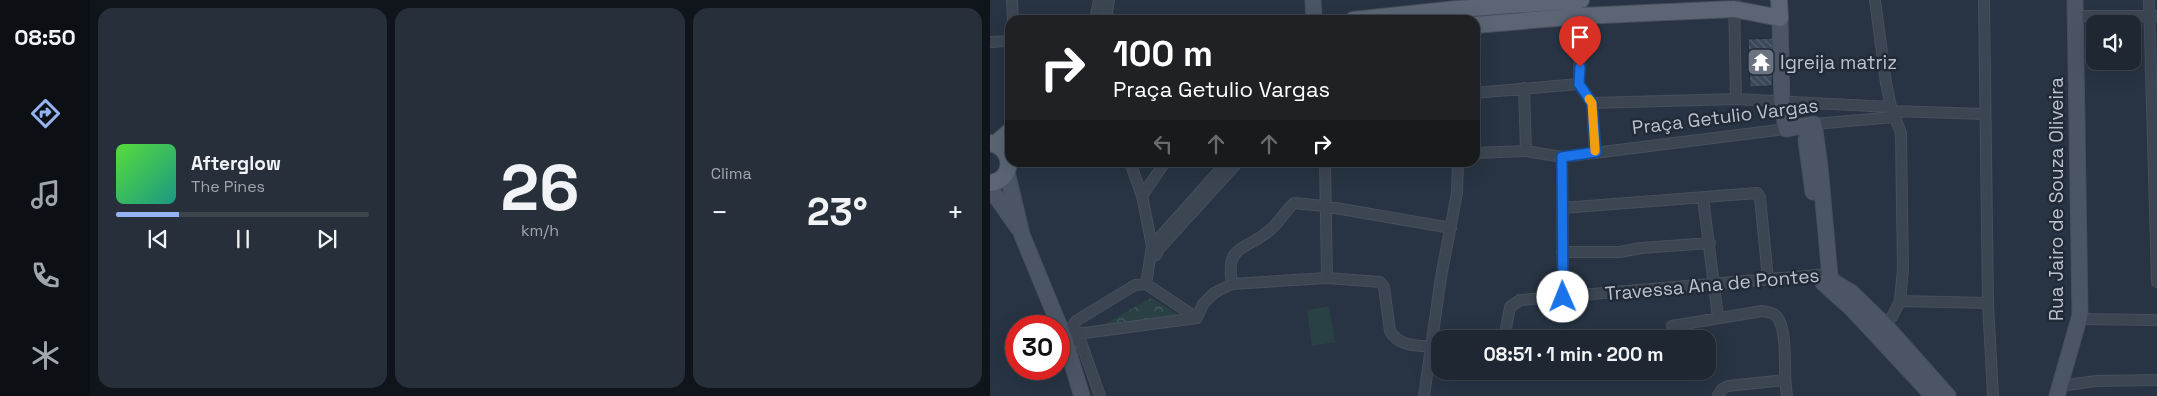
<!DOCTYPE html>
<html lang="pt">
<head>
<meta charset="utf-8">
<style>
	:root { --surface:#1e2732; --page:#262f3a; --text:#f1f3f6; --muted:#a1a5ac; --line:#3c444d; --accent:#95b2f1 }
	body { margin:0; font-family:"Space Grotesk",sans-serif; background:var(--page); color:var(--text); height:100vh; display:flex; flex-direction:column; font-size:19px; white-space:nowrap }
	* { box-sizing:border-box; margin:0 }
	p { font-size:16px; color:var(--muted) }
	.icon { flex:none; width:28px; height:28px; fill:none; stroke:currentColor; stroke-width:2; stroke-linecap:round; stroke-linejoin:round }
	.map { position:relative; flex:1; overflow:hidden }
	.side { display:flex; flex-direction:column; gap:8px; padding:8px; background:#10151c; width:900px }
	.side>* { flex:none }
	.banner { position:absolute; left:15px; top:15px; width:475px; height:152px; border-radius:15px; box-shadow:0 5px 20px #0002,0 0 0 1px var(--line); background:#202124; color:#fff; overflow:hidden }
	.buttons { position:absolute; left:1096px; top:15px; display:grid; gap:10px }
	.buttons a { display:grid; place-items:center; width:55px; height:55px; border-radius:10px; background:var(--surface); box-shadow:0 5px 20px #0002,0 0 0 1px var(--line); font-size:25px }
	.speed { position:absolute; left:15px; top:315px; display:flex; gap:10px; font-size:25px; font-weight:700; text-align:center }
	.speed>* { display:grid; place-content:center; width:65px; height:65px; border-radius:50%; background:var(--surface); box-shadow:0 5px 20px #0002,0 0 0 1px var(--line); line-height:1 }
	.speed .limit { border:8px solid #d22; background:#fff; color:#111 }
	.pin { position:absolute; display:grid; place-items:center; width:42px; height:42px; color:#fff; margin:-51px -21px; border-radius:50% 50% 50% 0; rotate:-45deg; box-shadow:0 0 5px #0007 }
	.pin .icon { rotate:45deg }
	.me { position:absolute; width:55px; margin:-28px; rotate:359deg; stroke-linejoin:round; filter:drop-shadow(0 0 4px #0008) }
	.turn { display:flex; align-items:center; gap:18px; height:105px; padding:0 25px; font-size:22px }
	.turn .icon { width:65px; height:65px; stroke-width:2.5 }
	.turn b { display:block; font-size:35px; line-height:42px }
	.lanes { display:flex; align-items:center; height:48px; padding:0 25px; background:#0003; justify-content:center; gap:25px; direction:ltr }
	.lanes .off { opacity:.35 }
	.big { font-size:38px; font-weight:700; line-height:1.1 }
	.side .widget { flex:1; display:flex; flex-direction:column; justify-content:center; gap:8px; min-width:0; padding:0 18px; border-radius:15px; background:var(--page) }
	.side .dial { align-items:center; gap:0 }
	.dial b { font-size:65px; line-height:1 }
	.song { display:flex; align-items:center; gap:15px }
	.cover { width:60px; height:60px; border-radius:8px; background:linear-gradient(135deg,hsl(110 70% 55%),hsl(170 70% 35%)) }
	.played { height:5px; border-radius:2px; background:linear-gradient(90deg,var(--accent) 25%,var(--line) 25%) }
	.keys { display:flex; justify-content:space-around; direction:ltr }
	.heat { display:flex; justify-content:space-between; align-items:center; font-size:28px; direction:ltr }
	.side .tiles { flex:1; display:grid; gap:8px; grid-template-columns:repeat(3,1fr) }
	.trip { position:absolute; left:441px; top:330px; width:285px; height:50px; border-radius:15px; background:var(--surface); box-shadow:0 5px 20px #0002,0 0 0 1px var(--line); font-weight:700; line-height:50px; text-align:center }
	main { display:flex; flex:1; min-height:0 }
	.menu { display:flex; flex-direction:column; width:90px; justify-content:space-around; align-items:center; background:#0c1014; color:var(--muted) }
	.menu .icon { width:35px; height:35px }
	.menu .active { color:var(--accent) }
	.menu b { font-size:22px; color:var(--text) }
	.map>svg:first-child { display:block }
	.grass { fill:#2a4144 }
	.park { fill:url(#park-crowns) }
	.building { fill:url(#building-back-hatch); stroke:#232d3a }
	.lines { fill:none; stroke-linecap:round; stroke-linejoin:round }
	.street-casing { stroke:#464f5c; stroke-width:12 }
	.secondary-casing { stroke:#464f5c; stroke-width:17 }
	.primary-casing { stroke:#464f5c; stroke-width:18 }
	.street { stroke:#3c4653; stroke-width:10 }
	.secondary { stroke:#4b5566; stroke-width:15 }
	.primary { stroke:#5b6573; stroke-width:16 }
	.route-casing { stroke:#114b97; stroke-width:12 }
	.route { stroke:#1a73e8; stroke-width:9 }
	.slow { stroke:#f59e0b; stroke-width:9 }
	.labels { text-anchor:middle; stroke-width:5; stroke-linejoin:round; paint-order:stroke }
	.poi-label { font-size:19px; fill:#bac1cd; stroke:#212b38; text-anchor:start }
	.street-label { font-size:19px; fill:#bac1cd; stroke:#212b38 }
</style>
</head>
<body>
<main>
<nav class="menu">
<b>08:50</b>
<svg class="icon active" aria-label="directions" viewBox="0 0 24 24"><path d="M12 3l9 9-9 9-9-9zM9 14v-3h6M13 9l2 2-2 2"/></svg>
<svg class="icon" aria-label="music" viewBox="0 0 24 24"><path d="M9 18V5l10-2v13"/><circle cx="6" cy="18" r="3"/><circle cx="16" cy="16" r="3"/></svg>
<svg class="icon" aria-label="phone" viewBox="0 0 24 24"><path d="M5 4h4l2 5-3 2q2 4 5 5l2-3 5 2v4C11 20 4 13 5 4z"/></svg>
<svg class="icon" aria-label="climate" viewBox="0 0 24 24"><path d="M12 3v18M4 7l16 10M4 17L20 7"/></svg>
</nav>
<section class="side">
<div class="tiles">
<div class="widget">
<div class="song"><i class="cover"></i><div><b>Afterglow</b><p>The Pines</p></div></div>
<div class="played"></div>
<div class="keys"><svg class="icon" aria-label="previous" viewBox="0 0 24 24"><path d="M18 5L8 12l10 7zM5 5v14"/></svg><svg class="icon" aria-label="pause" viewBox="0 0 24 24"><path d="M8 5v14M16 5v14"/></svg><svg class="icon" aria-label="next" viewBox="0 0 24 24"><path d="M6 5l10 7-10 7zM19 5v14"/></svg></div>
</div>
<div class="widget dial"><b>26</b><p>km/h</p></div>
<div class="widget"><p>Clima</p>
<div class="heat"><a>−</a><b class="big">23°</b><a>+</a></div>
</div>
</div>
</section>
<div class="map">
<svg width="1167" height="396" viewBox="0 0 1167 396">
	<defs>
		<pattern id="park-crowns" width="20" height="18" patternUnits="userSpaceOnUse" patternTransform="scale(1.25)"><rect width="20" height="18" fill="#2a4144"/><path d="M2 6a3 3 0 1 1 6 0M12 15a3 3 0 1 1 6 0" fill="none" stroke="#475b5e"/></pattern>
		<pattern id="building-back-hatch" width="6" height="6" patternUnits="userSpaceOnUse" patternTransform="scale(1.25)"><rect width="6" height="6" fill="#3a4859"/><path d="M-1 5l2 2M0 0l6 6M5-1l2 2" fill="none" stroke="#546170"/></pattern>
	</defs>
	<rect width="100%" height="100%" fill="#283443"/>
	<!-- grass -->
	<path class="grass" d="M339,306L345,342L322,346L317,310Z"/>
	<!-- park -->
	<path class="park" d="M161,298L190,316L186,324L109,337L106,329Z"/>
	<!-- building -->
	<path class="building" d="M783,38L782,86L760,87L758,39Z"/>
	<g class="lines">
		<defs>
			<path id="street" d="M22,0L23,20
				M744,0L746,99
				M885,0L896,83L901,107L911,133L912,208L913,269L910,301L902,317L890,328
				M994,0L998,303L1003,396
				M1159,0L1167,282
				M591,11L589,84L602,103L605,153
				M1085,16H1167
				M105,20L109,0
				M116,20L119,0
				M0,42L20,41
				M534,88L536,151
				M485,93L589,84
				M602,103L746,99L901,107
				M902,111L994,114
				M824,124L905,117
				M485,153L536,151L572,157L796,129
				M572,157L573,297
				M140,162L152,196L162,246L165,247
				M335,162L337,278
				M152,196L175,162
				M713,198L728,317
				M572,208L767,193L770,197L778,279
				M572,252H630L651,248L720,243
				M166,255L169,249L248,162
				M156,284L207,318
				M242,284C235,243 256,251 280,230C290,222 295,211 304,203L334,206L461,228
				M910,301L998,303
				M1090,319L1167,320
				M682,326L772,311C779,312 786,313 789,320C798,336 793,376 797,396
				M87,331L110,396
				M74,337L86,321L145,285L156,284L162,246L237,162
				M514,339L520,307L530,300L839,274
				M78,350L87,334L207,318L213,304L224,293L242,284L337,278L390,282L394,287L400,331C410,349 433,345 450,347
				M1070,386L1106,381L1167,380
				M434,396L451,277L467,193L468,162
				M728,396L732,389L738,386L794,380"/>
			<path id="secondary" d="M323,0L324,20
				M790,18L792,102L796,129L824,124L830,167L840,277L844,282L861,292L894,324L958,396
				M816,140L823,192
				M17,172L32,235L74,337L92,396
				M0,188L28,228
				M833,283L862,309L943,396
				M1067,396L1090,315L1085,0"/>
			<path id="primary" d="M363,20L467,9L591,0
				M485,25L591,16L744,9L790,18L789,0
				M0,143C24,147 25,180 0,183
				M5,144L20,131"/>
		</defs>
		<!-- street casing -->
		<use href="#street" class="street-casing"/>
		<!-- secondary casing -->
		<use href="#secondary" class="secondary-casing"/>
		<!-- primary casing -->
		<use href="#primary" class="primary-casing"/>
		<!-- street -->
		<use href="#street" class="street"/>
		<!-- secondary -->
		<use href="#secondary" class="secondary"/>
		<!-- primary -->
		<use href="#primary" class="primary"/>
	</g>
	<g class="lines">
		<defs>
			<path id="route" d="M573,297L572,157L606,152L602,103L589,84L590,67"/>
		</defs>
		<!-- route casing -->
		<use href="#route" class="route-casing"/>
		<!-- route -->
		<use href="#route" class="route"/>
		<!-- slow -->
		<path class="slow" d="M599,99L602,103L605,151"/>
	</g>
	<!-- icons -->
	<defs>
		<symbol id="temple-square" viewBox="-11 -11 22 22"><rect x="-9" y="-9" width="18" height="18" rx="4" fill="#6b7280" stroke="#212b38"/><path d="M0-6L5-2H3V0L6.5 2.5H4V6H1.5V3h-3V6H-4V2.5H-6.5L-3 0V-2H-5Z" fill="#fff"/></symbol>
	</defs>
	<g fill-rule="evenodd">
		<use href="#temple-square" x="755" y="46" width="32" height="32"/>
	</g>
	<g class="labels">
		<!-- poi labels -->
		<g class="poi-label">
			<text x="790" y="69">Igreija matriz</text>
		</g>
		<!-- street labels -->
		<g class="street-label">
			<text transform="translate(735 116) rotate(-7)" y="7">Praça Getulio Vargas</text>
			<text transform="translate(1066 199) rotate(-90)" y="7">Rua Jairo de Souza Oliveira</text>
			<text transform="translate(722 284) rotate(-5)" y="7">Travessa Ana de Pontes</text>
		</g>
	</g>
</svg>
<div class="buttons">
<a><svg class="icon" aria-label="sound" viewBox="0 0 24 24"><path d="M4 9h4l5-4v14l-5-4H4zM17 9q2 3 0 6"/></svg></a>
</div>
<div class="speed"><div class="limit">30</div></div>
<div class="pin" style="left:590px;top:67px;background:#d93025"><svg class="icon" aria-label="arrive" viewBox="0 0 24 24"><path d="M6 21V4h12l-3 4 3 4H6"/></svg></div>
<svg class="me" style="left:573px;top:297px" viewBox="-20 -20 40 40"><circle r="19" fill="#fff"/><path d="M0-13L10 11 0 6-10 11z" fill="#1a73e8"/></svg>
<div class="trip">08:51 · 1 min · 200 m</div>
<div class="banner">
<div class="turn"><svg class="icon" aria-label="right" viewBox="0 0 24 24"><path d="M7 20v-9h11M14 6l5 5-5 5"/></svg><div><b>100 m</b>Praça Getulio Vargas</div></div>
<div class="lanes"><svg class="icon off" aria-label="left" viewBox="0 0 24 24"><path d="M17 20v-9H6M10 6l-5 5 5 5"/></svg><svg class="icon off" aria-label="ahead" viewBox="0 0 24 24"><path d="M12 20V5M6 11l6-6 6 6"/></svg><svg class="icon off" aria-label="ahead" viewBox="0 0 24 24"><path d="M12 20V5M6 11l6-6 6 6"/></svg><svg class="icon" aria-label="right" viewBox="0 0 24 24"><path d="M7 20v-9h11M14 6l5 5-5 5"/></svg></div>
</div>
</div>
</main>
</body>
</html>
